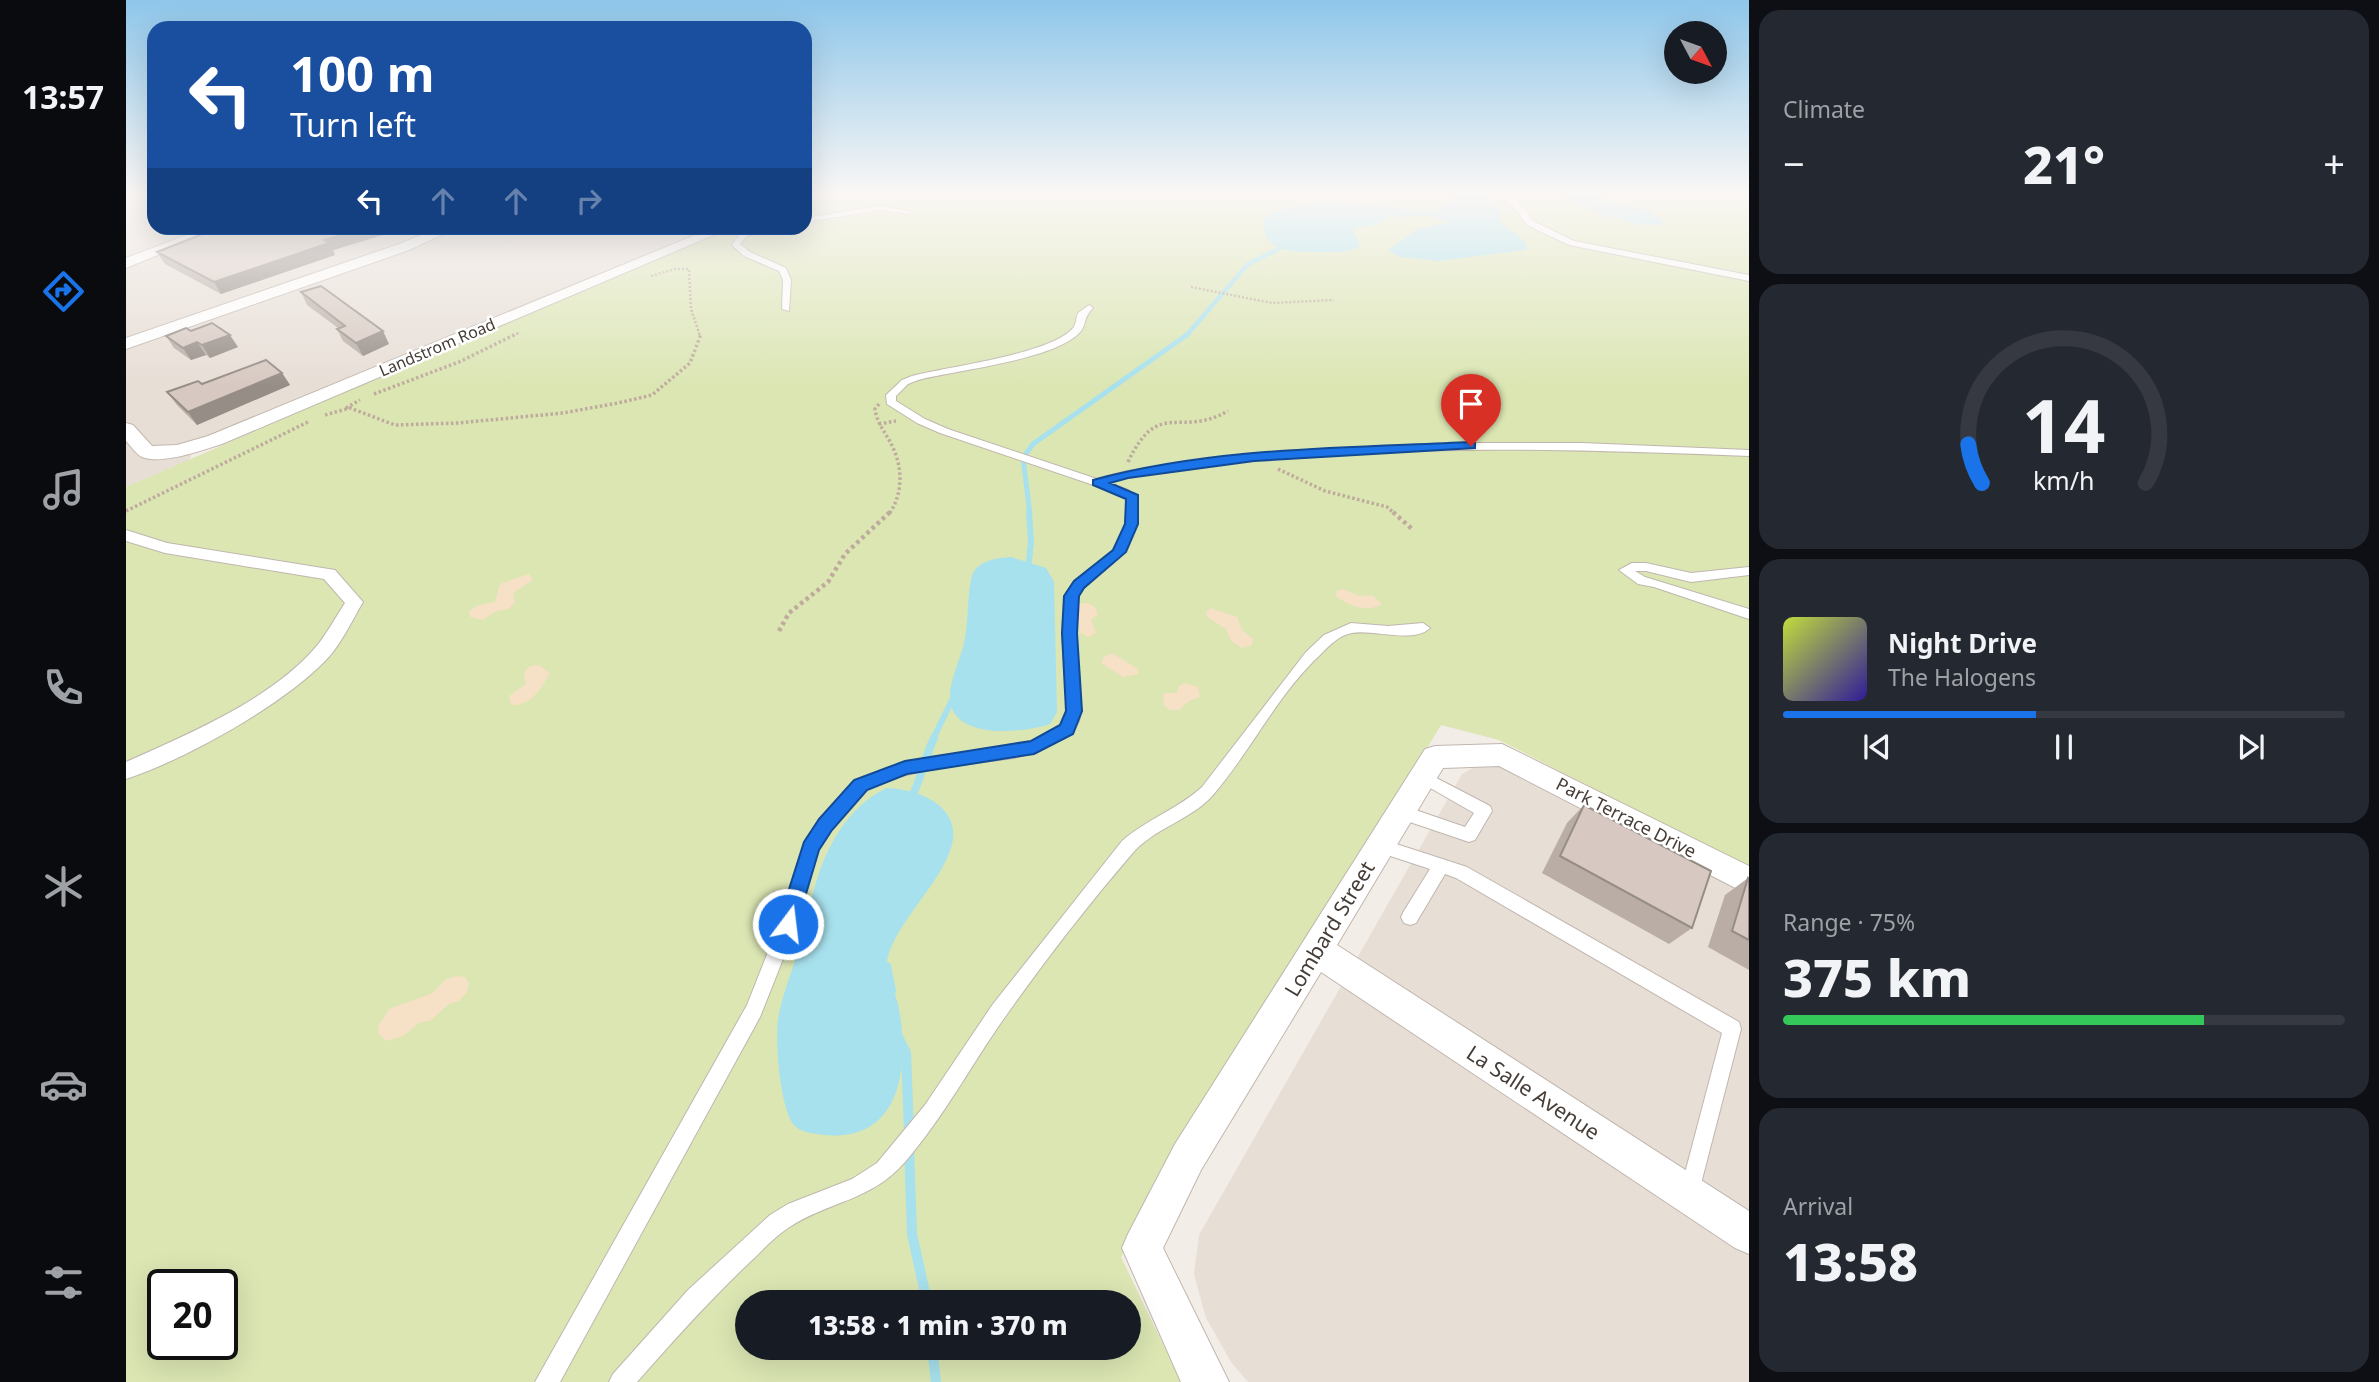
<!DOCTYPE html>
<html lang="en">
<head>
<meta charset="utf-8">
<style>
	:root { --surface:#171b24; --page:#242831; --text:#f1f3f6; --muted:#9ea1a6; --line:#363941; --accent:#1a73e8 }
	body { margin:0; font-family:"Noto Sans",sans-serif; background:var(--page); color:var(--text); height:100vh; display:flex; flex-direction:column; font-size:26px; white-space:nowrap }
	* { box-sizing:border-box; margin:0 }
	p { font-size:23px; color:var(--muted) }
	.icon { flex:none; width:38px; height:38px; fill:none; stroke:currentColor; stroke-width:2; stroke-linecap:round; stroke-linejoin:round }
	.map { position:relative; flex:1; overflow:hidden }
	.details { display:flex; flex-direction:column; gap:10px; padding:10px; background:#0d0f14; width:630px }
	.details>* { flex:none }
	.hud { position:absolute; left:21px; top:21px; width:665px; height:214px; border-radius:21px; box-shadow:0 7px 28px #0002; background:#1a4fa0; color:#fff; overflow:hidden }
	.needle { width:46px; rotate:131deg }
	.tools { position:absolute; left:1538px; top:21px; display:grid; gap:14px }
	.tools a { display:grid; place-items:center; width:63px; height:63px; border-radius:50%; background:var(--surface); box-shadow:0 7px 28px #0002; font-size:35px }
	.speed { position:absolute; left:21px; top:1269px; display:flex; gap:14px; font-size:35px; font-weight:700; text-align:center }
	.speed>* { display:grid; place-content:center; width:91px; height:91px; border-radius:50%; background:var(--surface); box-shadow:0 7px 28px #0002; line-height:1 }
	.speed .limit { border:4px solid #111; border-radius:10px; background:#fff; color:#111 }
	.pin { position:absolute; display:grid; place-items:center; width:60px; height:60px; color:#fff; margin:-72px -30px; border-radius:50% 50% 50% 0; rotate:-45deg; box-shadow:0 0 7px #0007 }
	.pin .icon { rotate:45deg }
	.me { position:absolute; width:77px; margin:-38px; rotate:15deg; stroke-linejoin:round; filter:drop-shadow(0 0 5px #0008) }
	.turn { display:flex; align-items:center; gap:24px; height:147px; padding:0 28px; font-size:32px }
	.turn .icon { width:91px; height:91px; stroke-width:2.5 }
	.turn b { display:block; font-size:49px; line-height:60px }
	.lanes { display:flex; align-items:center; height:66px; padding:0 28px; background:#0003; justify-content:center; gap:35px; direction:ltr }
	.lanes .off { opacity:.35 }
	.big { font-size:52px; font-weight:800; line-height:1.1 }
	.details .widget { flex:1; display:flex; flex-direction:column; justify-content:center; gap:10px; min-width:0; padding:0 24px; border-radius:21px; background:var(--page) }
	.details .dial { align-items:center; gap:0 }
	.dial svg { height:182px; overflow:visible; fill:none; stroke:var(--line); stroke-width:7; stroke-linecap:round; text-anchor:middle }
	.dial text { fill:var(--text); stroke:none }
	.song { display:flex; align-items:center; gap:21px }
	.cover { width:84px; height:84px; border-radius:10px; background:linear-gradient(135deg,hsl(70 70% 55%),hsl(250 70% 35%)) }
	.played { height:7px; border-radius:4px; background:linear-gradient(90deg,var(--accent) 45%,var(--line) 45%) }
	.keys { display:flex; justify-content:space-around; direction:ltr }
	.heat { display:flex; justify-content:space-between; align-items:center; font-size:38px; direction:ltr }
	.charge { height:10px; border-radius:5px; background:linear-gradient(90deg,#34c759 75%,var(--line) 0) }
	.trip { position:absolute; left:609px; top:1290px; width:406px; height:70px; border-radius:35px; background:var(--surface); box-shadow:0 7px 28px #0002; font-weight:800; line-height:70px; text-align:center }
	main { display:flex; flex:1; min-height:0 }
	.tab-bar { display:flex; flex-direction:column; width:126px; justify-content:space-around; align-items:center; background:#090b0e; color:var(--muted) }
	.tab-bar .icon { width:49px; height:49px }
	.tab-bar .selected { color:var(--accent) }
	.tab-bar b { font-size:32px; color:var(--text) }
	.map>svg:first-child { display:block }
	.residential { fill:#e7ded6 }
	.green { fill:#dbe6b3; fill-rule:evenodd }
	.sand { fill:#f6e0c6 }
	.water { fill:#a7e1ed }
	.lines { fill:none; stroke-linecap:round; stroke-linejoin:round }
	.stream-far4 { stroke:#a7e1ed; stroke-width:4.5 }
	.stream-far3 { stroke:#a7e1ed; stroke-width:5 }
	.stream-far2 { stroke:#a7e1ed; stroke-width:6 }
	.stream-far1 { stroke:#a7e1ed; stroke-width:8 }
	.stream { stroke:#a7e1ed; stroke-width:10 }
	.service-casing { stroke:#c1b6ae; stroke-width:2 }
	.pedestrian-casing { stroke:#c1b6ae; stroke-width:2 }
	.minor-casing { stroke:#c1b6ae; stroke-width:2 }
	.path-far2 { stroke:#bfab9d; stroke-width:2.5; stroke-dasharray:2 2; stroke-linecap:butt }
	.path-far1 { stroke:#bfab9d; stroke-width:3.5; stroke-dasharray:2.5 2.5; stroke-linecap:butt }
	.path { stroke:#bfab9d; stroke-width:4.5; stroke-dasharray:3.5 3.5; stroke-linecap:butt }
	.service { fill:#fff; fill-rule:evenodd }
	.pedestrian { fill:#fff; fill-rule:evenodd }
	.minor { fill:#fff; fill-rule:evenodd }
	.wall { fill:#b9ada6 }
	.shaded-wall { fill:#968d87 }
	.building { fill:#d7c9c1; stroke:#968d87; stroke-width:2 }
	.route { fill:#1a73e8; stroke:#114b97; stroke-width:2 }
	.labels { text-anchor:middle; stroke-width:5; stroke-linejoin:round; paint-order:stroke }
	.far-street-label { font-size:16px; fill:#463d37; stroke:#fff }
	.street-label { font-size:18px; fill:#463d37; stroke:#fff }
	.near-street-label { font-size:21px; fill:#463d37; stroke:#fff }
</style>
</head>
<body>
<main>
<nav class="tab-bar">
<b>13:57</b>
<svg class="icon selected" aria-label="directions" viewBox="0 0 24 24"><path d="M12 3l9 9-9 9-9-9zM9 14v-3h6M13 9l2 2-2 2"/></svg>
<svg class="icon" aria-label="music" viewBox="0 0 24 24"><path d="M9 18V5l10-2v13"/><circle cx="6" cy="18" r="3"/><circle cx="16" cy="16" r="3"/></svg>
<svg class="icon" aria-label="phone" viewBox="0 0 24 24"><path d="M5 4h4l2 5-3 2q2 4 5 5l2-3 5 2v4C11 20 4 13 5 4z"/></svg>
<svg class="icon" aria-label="climate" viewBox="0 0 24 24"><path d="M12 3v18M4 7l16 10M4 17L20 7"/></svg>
<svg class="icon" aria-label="car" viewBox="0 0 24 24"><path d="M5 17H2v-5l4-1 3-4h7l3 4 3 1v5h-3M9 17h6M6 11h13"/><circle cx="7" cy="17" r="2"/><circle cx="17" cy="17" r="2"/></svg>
<svg class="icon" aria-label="filters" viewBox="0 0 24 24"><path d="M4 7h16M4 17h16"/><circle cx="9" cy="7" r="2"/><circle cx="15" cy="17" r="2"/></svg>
</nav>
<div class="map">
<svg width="1623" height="1382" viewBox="0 0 1623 1382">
	<rect width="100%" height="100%" fill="#f3ede8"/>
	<!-- residential -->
	<path class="residential" d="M0,193H28V228H588L73,439L63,460L0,487Z
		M1370,763L1623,884V1382H1122L1105,1362L1080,1318L1068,1275L1073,1235L1336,774L1351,766Z"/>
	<!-- green -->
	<path class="green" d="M680,193H1623V868L1373,740L1315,725L995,1257L1050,1371L1058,1382H0V487L598,228H679ZM37,1284H96V1344H37ZM621,1302H1003V1348H621Z"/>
	<!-- sand -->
	<path class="sand" d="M403,574L407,580L387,593L389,602L383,609L370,611L357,620L344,617L343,611L353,605L369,602L374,584Z
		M1217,589L1233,596L1246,595L1256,604C1242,613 1222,606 1210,596L1211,591Z
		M961,603L968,606L972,614L965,620L970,633L962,637L954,632L950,608L953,604Z
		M1084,608L1111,617L1116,630L1127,639L1126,645L1116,648L1105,641L1100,629L1081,617L1080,612Z
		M986,653L1012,669V674L997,677L975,663L978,657Z
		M413,665L424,673C415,688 406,706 385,705L383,696L400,684L398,672L404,666Z
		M1058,683L1072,687L1074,697L1063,701L1053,710H1044L1038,705L1037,696L1039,693H1051L1053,686Z
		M331,976L339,977L343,983L341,992L333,1001L323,1004L304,1021L294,1022L277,1036L261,1041L253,1035L252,1027L263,1009L307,993L320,979Z"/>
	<!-- water -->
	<path class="water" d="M1349,193C1364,197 1377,204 1374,221C1381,233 1400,234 1401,250L1312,261L1274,257L1262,250L1291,229L1320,223L1307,216H1282L1263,217L1250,225L1227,228L1234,246C1224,253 1209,252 1196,252C1172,252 1134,254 1138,220C1170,190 1261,208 1303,211C1324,208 1323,193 1349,193Z
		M1432,193H1469L1478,200L1525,212L1538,223C1519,232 1449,207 1432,193Z
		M885,557L920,568L928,582L931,712L924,724C898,733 823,741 824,696C824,679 836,656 839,638C842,624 842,583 847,573C854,560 872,558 885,557Z
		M761,788C779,789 801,794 815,807C860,850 767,913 761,963C759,979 771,993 773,1009C785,1077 770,1150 685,1133C677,1132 667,1127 664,1119C654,1097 649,1044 652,1020C655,998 665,975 671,954C682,917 688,876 706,843C719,819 737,799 761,788Z"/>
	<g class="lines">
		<!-- stream-far4 -->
		<path class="stream-far4" d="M1060,336L1122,264L1161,245"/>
		<!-- stream-far3 -->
		<path class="stream-far3" d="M904,514L897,458L907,444L1062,334"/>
		<!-- stream-far2 -->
		<path class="stream-far2" d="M902,570L905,542L903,512
			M807,739L829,694"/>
		<!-- stream-far1 -->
		<path class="stream-far1" d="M784,801C795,780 798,759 808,738
			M761,966L766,991"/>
		<!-- stream -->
		<path class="stream" d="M772,1037L780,1053L783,1132
			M783,1147L786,1234L801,1302
			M806,1348L810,1382"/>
		<defs>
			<path id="service" d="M1374,193H1382L1398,208L1407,221L1448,241L1623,275V281L1443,245L1401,225L1392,212Z
				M754,206L787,212L783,214L754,210L679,222V218Z
				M630,228H644L621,236L614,244L624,252L660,268L665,280L663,311L656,309L657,280L653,271L618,256L606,245L615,232Z
				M963,305L967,308C957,318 961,323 955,331C931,360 830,370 792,380L782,384L770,396V401L799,419L822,429L971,479L1001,471L1160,451L1345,443H1456L1623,450V456C1469,450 1314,445 1160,457C1107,462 1055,471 1002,477L982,483L1002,490L1011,496V524L999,552L957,588L951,597L950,633L955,711L953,721L946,733L913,751L888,758L811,768L767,778L740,789L705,829L692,849L671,924L634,1017L434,1382H409L621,1005L653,924L677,847L693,819L730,781L760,768L811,756L888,746L904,742L936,725L941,711L936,633L939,596L949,582L988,550L999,524L1001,499L994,494L814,433L791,423L761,404L760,395L776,380L786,376C820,367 926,354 947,328C950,325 950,318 952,313Z
				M1506,563H1520L1565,573L1623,567V575L1565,582L1520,571H1509L1519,577L1623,609V619L1528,587L1512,584L1493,570Z
				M1225,623L1262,626L1297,623L1304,628C1288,644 1246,629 1226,633C1213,635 1203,646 1194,655C1151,695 1125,751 1087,795C1064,821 1027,828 1005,855C962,905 917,963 879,1017C845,1065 818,1117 779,1162C744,1202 702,1201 662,1228C648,1237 636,1251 624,1262C584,1300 547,1341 511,1382H483L487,1374L562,1290L644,1215L662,1204L726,1179L751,1163L799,1105L867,1004L996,841C1021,819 1052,809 1076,787L1180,652L1198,635Z
				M1297,771L1364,806L1366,811L1349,840L1343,842L1269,817L1267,812L1269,807L1275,805L1339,827L1348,813L1292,781L1289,777L1292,773Z
				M1255,839L1341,867L1613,1022L1615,1029L1571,1199L1564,1202L1557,1199L1554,1192L1596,1033L1330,878L1319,874L1290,923L1284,925L1278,923L1275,917L1278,911L1304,869L1249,851L1247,846L1249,841Z"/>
			<path id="pedestrian" d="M0,530L41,543L209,570L237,602C225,622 215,645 199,661C155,706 60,759 0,779V762C62,734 144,700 189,648C201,634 209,618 219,603L198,579L39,553L0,541Z"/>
			<path id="minor" d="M79,228H98L0,268V258Z
				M312,228H330L283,250L0,349V338L273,244Z
				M586,228H604L96,444C76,450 37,465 16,457C10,454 5,446 0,441V423L7,425L26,446L51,445L82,436Z
				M1376,744L1623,866V895L1373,766L1317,768L1211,945L1623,1211V1254L1609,1248L1195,972L1075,1170L1037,1248L1103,1382H1055L996,1248L1002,1234L1049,1144L1299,749L1309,746Z"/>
		</defs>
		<!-- service casing -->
		<use href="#service" class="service-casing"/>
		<!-- pedestrian casing -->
		<use href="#pedestrian" class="pedestrian-casing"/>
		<!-- minor casing -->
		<use href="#minor" class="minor-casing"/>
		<!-- path-far2 -->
		<path class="path-far2" d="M525,276L549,269H563L565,309L574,336
			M1065,287L1146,303L1208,300
			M387,336L394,332"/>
		<!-- path-far1 -->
		<path class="path-far1" d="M248,394L333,362L390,334
			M753,404L749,409C751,425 762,435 768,450C777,471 776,496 763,514
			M220,408L234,400
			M199,415L224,408L269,425L332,423L437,413L492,403L526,395L564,363L575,334
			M753,424L770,421
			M1002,462C1033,397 1053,439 1102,411
			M1152,469L1199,491L1261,507L1269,514
			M0,511L182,422"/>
		<!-- path -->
		<path class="path" d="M1267,512L1286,529
			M653,631L663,613L702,582L719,554L764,512"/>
		<!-- service -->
		<use href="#service" class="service"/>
		<!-- pedestrian -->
		<use href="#pedestrian" class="pedestrian"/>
		<!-- minor -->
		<use href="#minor" class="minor"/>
	</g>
	<!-- wall -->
	<path class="wall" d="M43,228H73L60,232Z
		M74,228H277V229L207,250L209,255L95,294L39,264L31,252L78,234Z
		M510,228H539L524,233Z
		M175,292L263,344L237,356L217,341L211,329L212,328L181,305Z
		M65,331L112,347L84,358L80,355L65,360L48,348L40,336Z
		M156,373L164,385L71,425L51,405L41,392L76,384Z
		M1458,805L1566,928L1543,944L1416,873L1441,823Z
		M1622,878L1623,879V970L1582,947L1599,895Z"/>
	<!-- shaded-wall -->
	<path class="shaded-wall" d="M58,228H73L60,232Z
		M239,228H277V229L207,250L209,255L95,294L88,282L198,240Z
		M523,228H539L524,233Z
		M257,331L263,344L237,356L230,343Z
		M104,335L112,347L84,358L76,345Z
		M71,342L80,355L65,360L57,348Z
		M156,373L164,385L71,425L62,412Z"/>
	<!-- building -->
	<path class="building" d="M78,228H239L198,240L203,243L88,282L31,252L87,230Z
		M195,286L257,331L230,343L211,329L219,326L175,292Z
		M86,323L104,335L76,345L71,342L57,348L40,336L60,328L65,331Z
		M140,360L156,373L62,412L41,392L72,381L76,384Z
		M1458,805L1585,871L1566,928L1434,856Z
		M1622,878L1623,879V940L1606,931Z"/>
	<!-- sky -->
	<linearGradient id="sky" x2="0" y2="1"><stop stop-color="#8ec6ea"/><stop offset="0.5" stop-color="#faf7f5"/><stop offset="1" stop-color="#faf7f5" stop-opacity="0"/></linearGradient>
	<rect width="1623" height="387" fill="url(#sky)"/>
	<!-- route -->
	<path class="route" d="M1345,442L1349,443V448L1128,461L1002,478L984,483L1012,495V524L1000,552L958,588L953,596L951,633L956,711L947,734L908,754L781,774L741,790L706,830L693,850L669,931L662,933L655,931L652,924L678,842L693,819L728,780L779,761L905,741L934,725L940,711L936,633L938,596L948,581L987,550L999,524L1000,499L967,485V480C1089,447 1220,448 1345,442Z"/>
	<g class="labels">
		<!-- far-street labels -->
		<g class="far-street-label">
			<text transform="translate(311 347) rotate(-23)" y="6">Landstrom Road</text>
		</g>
		<!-- street labels -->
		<g class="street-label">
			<text transform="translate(1500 818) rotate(27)" y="6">Park Terrace Drive</text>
		</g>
		<!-- near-street labels -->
		<g class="near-street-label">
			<text transform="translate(1204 929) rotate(-59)" y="7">Lombard Street</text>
			<text transform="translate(1407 1093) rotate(33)" y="7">La Salle Avenue</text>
		</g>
	</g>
</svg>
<div class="tools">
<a><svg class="needle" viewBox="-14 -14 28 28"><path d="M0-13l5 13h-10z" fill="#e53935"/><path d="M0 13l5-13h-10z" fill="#9ea1a6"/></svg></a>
</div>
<div class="speed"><div class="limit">20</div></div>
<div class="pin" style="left:1345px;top:446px;background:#d93025"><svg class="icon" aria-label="arrive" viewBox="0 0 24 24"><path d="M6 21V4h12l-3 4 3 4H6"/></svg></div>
<svg class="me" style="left:662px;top:924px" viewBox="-20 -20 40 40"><circle r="17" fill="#1a73e8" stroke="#fff" stroke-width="3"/><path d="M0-11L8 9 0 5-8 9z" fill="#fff"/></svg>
<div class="trip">13:58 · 1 min · 370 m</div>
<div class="hud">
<div class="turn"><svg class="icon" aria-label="left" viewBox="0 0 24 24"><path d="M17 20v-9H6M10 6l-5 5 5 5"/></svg><div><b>100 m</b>Turn left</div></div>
<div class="lanes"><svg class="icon" aria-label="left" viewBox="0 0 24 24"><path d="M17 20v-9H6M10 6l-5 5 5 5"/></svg><svg class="icon off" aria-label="ahead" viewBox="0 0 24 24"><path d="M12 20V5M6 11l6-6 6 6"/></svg><svg class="icon off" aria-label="ahead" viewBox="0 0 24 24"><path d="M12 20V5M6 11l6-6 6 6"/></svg><svg class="icon off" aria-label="right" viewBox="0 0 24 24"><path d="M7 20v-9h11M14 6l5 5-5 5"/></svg></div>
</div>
</div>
<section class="details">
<div class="widget"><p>Climate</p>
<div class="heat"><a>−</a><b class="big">21°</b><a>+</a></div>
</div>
<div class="widget dial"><svg viewBox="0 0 100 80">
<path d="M14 69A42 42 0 1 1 86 69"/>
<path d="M14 69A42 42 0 0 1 8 52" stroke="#1a73e8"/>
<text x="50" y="56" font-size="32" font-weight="700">14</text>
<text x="50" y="72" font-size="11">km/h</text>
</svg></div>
<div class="widget">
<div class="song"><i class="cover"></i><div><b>Night Drive</b><p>The Halogens</p></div></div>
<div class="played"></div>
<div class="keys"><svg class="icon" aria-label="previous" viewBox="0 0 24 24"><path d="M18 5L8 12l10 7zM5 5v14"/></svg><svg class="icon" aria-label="pause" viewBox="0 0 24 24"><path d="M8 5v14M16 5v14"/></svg><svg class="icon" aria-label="next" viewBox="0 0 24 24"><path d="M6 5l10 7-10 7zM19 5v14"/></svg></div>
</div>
<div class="widget"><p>Range · 75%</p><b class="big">375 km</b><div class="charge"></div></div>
<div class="widget"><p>Arrival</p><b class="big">13:58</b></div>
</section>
</main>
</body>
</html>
